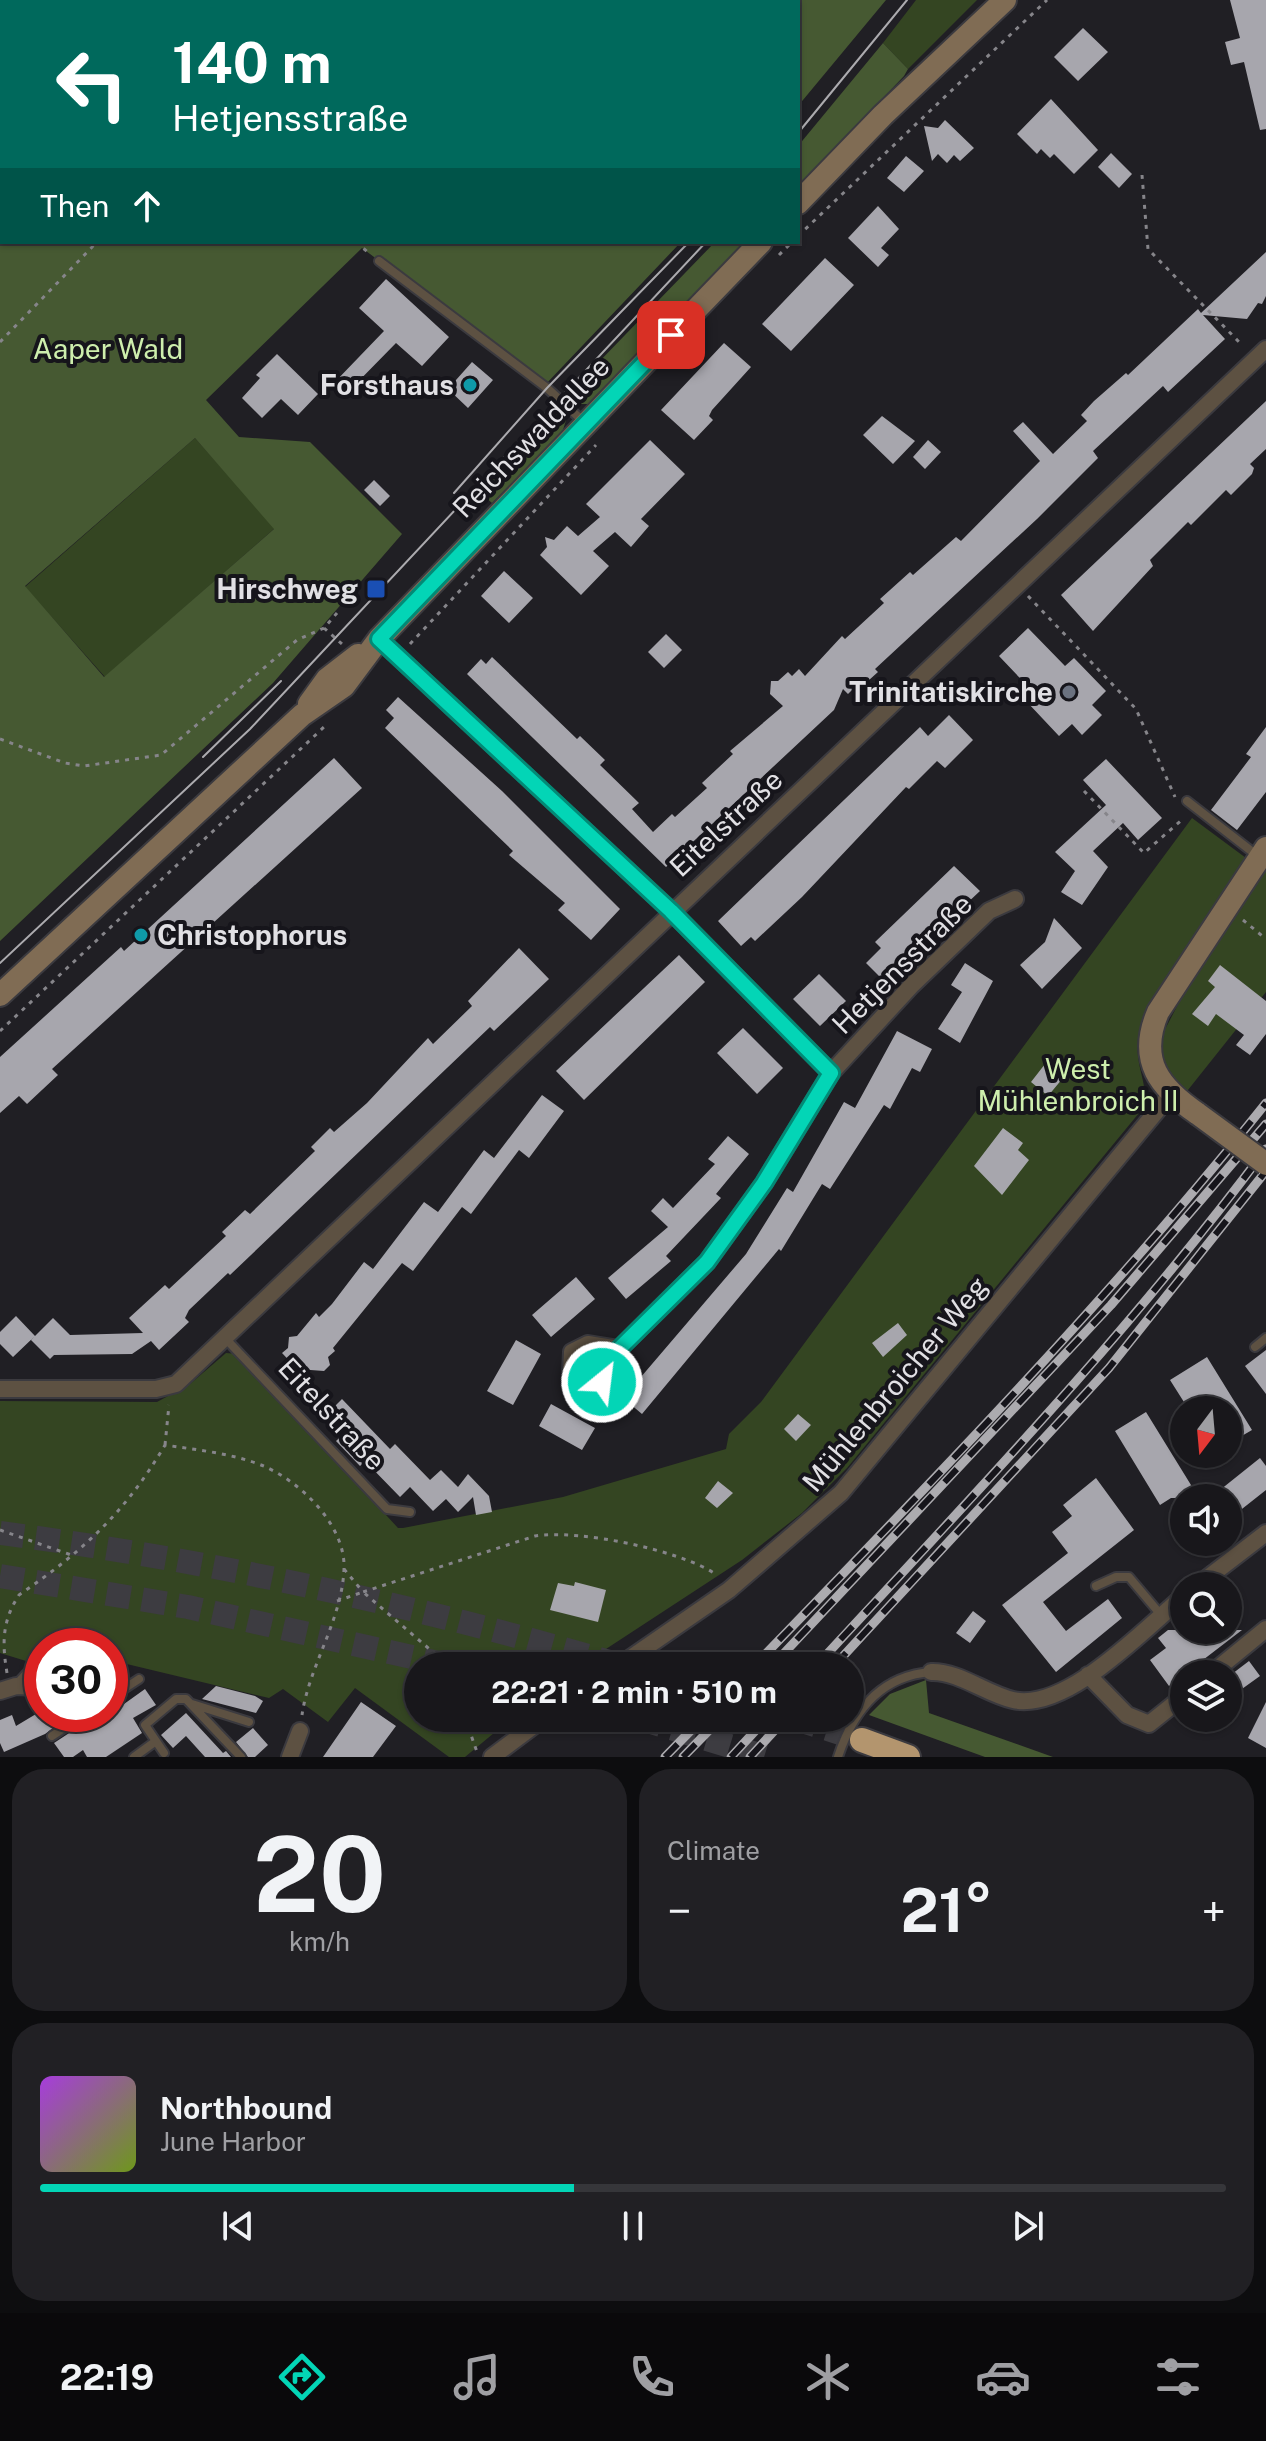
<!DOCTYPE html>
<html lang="en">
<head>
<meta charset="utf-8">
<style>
	:root { --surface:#18171b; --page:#212024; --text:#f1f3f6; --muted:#9f9fa3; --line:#36363a; --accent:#03d5b6 }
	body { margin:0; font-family:"Public Sans",sans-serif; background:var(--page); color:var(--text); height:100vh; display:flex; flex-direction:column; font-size:30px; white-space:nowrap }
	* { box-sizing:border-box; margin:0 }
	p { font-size:26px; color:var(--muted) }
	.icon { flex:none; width:44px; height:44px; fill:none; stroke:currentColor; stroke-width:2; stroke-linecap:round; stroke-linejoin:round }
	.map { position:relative; height:1757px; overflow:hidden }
	.details { display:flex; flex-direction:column; gap:12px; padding:12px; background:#0d0d0f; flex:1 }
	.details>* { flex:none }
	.banner { position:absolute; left:0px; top:0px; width:800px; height:244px; box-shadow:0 2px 6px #0004,0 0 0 2px var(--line); background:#00695c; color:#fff; overflow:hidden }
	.needle { width:52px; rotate:196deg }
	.controls { position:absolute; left:1170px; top:1396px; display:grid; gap:16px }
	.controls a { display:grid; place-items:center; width:72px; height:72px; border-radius:50%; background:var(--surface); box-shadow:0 2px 6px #0004,0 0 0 2px var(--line); font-size:40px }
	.speed { position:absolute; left:24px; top:1628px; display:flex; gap:16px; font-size:40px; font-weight:700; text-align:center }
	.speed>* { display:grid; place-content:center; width:104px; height:104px; border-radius:50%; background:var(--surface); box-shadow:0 2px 6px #0004,0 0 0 2px var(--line); line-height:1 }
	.speed .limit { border:12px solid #d22; background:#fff; color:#111 }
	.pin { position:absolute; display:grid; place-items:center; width:68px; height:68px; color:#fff; margin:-34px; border-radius:16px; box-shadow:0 4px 12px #0006 }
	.me { position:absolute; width:88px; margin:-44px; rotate:29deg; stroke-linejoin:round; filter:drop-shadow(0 0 6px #0008) }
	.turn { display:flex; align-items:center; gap:28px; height:168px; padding:0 40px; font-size:36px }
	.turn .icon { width:104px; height:104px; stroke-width:2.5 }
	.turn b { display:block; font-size:56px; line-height:68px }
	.then { display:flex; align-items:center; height:76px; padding:0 40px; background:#0003; gap:16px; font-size:30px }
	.big { font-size:60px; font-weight:700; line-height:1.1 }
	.details .widget { flex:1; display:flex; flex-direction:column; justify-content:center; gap:12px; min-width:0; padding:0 28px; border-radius:32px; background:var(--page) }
	.details .dial { align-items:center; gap:0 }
	.dial b { font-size:104px; line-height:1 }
	.song { display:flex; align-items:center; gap:24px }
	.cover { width:96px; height:96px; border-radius:12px; background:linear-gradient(135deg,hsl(280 70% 55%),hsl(80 70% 35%)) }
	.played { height:8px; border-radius:4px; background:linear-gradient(90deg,var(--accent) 45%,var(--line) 45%) }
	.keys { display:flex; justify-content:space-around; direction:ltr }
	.heat { display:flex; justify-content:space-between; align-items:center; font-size:44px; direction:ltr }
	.details .tiles { flex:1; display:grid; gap:12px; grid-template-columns:1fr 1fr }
	.widget:last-child { grid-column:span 2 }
	.trip { position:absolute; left:404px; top:1652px; width:460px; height:80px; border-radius:40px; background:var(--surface); box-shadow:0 2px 6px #0004,0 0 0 2px var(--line); font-weight:700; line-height:80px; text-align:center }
	.tabs { display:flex; height:128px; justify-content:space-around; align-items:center; background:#0a090b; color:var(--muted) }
	.tabs .icon { width:56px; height:56px }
	.tabs .on { color:var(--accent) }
	.tabs b { font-size:36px; color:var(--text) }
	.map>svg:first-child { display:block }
	.green { fill:#344522 }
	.forest { fill:#465932; fill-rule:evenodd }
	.building { fill:#a7a6ad }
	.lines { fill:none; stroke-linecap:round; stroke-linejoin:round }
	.motorway-tunnel { stroke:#3d3c41; stroke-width:24; stroke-dasharray:24 12; stroke-linecap:butt }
	.service-casing { stroke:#3b3a3f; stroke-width:12 }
	.minor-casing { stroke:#3b3a3f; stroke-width:20 }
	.secondary-casing { stroke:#3b3a3f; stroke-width:26 }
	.motorway-casing { stroke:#3b3a3f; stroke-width:28 }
	.path { stroke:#86858a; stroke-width:3; stroke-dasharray:4 6; stroke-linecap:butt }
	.service { stroke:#5d5142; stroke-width:8 }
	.minor { stroke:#5d5142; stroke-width:16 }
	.secondary { stroke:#806c54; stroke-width:22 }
	.motorway { stroke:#b3956e; stroke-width:24 }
	.tram { stroke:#acabaf; stroke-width:2 }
	.rail-casing { stroke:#acabaf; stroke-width:9 }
	.rail { stroke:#16151b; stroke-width:6; stroke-dasharray:18; stroke-linecap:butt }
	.secondary-bridge-casing { stroke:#3b3a3f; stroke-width:26; stroke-linecap:butt }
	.secondary-bridge { stroke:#806c54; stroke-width:22 }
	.route-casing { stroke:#028a76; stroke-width:20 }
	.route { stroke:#03d5b6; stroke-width:14 }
	.culture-dot { fill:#0f9aa8; stroke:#16151b; stroke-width:3 }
	.transit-dot { fill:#1a4fb4; stroke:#16151b; stroke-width:3 }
	.worship-dot { fill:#6b7280; stroke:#16151b; stroke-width:3 }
	.labels { text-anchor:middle; stroke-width:8; stroke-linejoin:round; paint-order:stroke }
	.park-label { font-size:28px; fill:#ceefad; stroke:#16151b }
	.poi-label { font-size:28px; font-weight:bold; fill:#e1e0e4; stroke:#16151b; text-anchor:end }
	.street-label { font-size:28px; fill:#e1e0e4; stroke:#16151b }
</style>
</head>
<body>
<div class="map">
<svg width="1266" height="1757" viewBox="0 0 1266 1757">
	<rect width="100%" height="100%" fill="#201f24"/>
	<!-- green -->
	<path class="green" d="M916,0H977L908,69L883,43Z
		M195,438L275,528L105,677L25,587Z
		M1192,818L1246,858L1143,1018C1139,1031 1136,1042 1138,1056C1140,1077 1151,1093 1139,1113L847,1468L802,1513L742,1560L580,1666H418V1718H512L465,1757H449L355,1688L328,1722L283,1689L269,1698L110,1660V1646L45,1645L26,1661L0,1653V1401L157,1402L190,1384L226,1353L238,1354L398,1528H403L563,1497L726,1449L729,1434L761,1402Z
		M1266,868V992L1184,1095L1171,1081L1162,1054V1035L1184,993Z"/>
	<!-- forest -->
	<path class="forest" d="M0,0H886L798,106V2H2V242H681L545,385L362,248L206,400L239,437L310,442L402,534L273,683L0,941ZM195,438L274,529L104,677L25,586Z
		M883,43L908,69L904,76L798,187V146Z
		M715,242H745L589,404H579L565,397Z
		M558,403L568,414L562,433L492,503L478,491Z
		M926,1680L929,1713L1053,1757H985L869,1715L890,1694Z"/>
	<!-- building -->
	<path class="building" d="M1230,0H1266V129L1260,130L1244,62L1231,65L1225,42L1240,38Z
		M1083,28L1108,52L1078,81L1054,57Z
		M1051,99L1098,150L1074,174L1054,154L1050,158L1041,149L1037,154L1017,134Z
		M945,120L974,148L960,161L954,155L947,163L938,154L932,161L924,126L938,128Z
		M1111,153L1132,174L1119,188L1098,167Z
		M906,156L924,171L904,192L887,178Z
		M878,206L899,229L881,248L889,255L878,267L848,238Z
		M1266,252V296L1262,304L1258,303L1247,319L1203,315L1225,339L1168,392L1163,386L1093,451L1098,458L1037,519L875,669L878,672L859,689L856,686L848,694L843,689L834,710L666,867L467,674L481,659L486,664L492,657L577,739L580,736L605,760L600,765L639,803L632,809L653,832L672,814L675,817L707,788L702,783L733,754L730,751L783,706L770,694L771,681H778L788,672L792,676L799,669L805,676L842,636L845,639L884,603L880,599L910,572L913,575L956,537L961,541L1040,461L1013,431L1023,422L1053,454L1087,421L1081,415L1094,401L1126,373L1128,375L1198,309L1201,313Z
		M825,258L854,285L791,351L762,324Z
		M386,279L449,337L422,366L396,343L345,395L333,384L384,331L359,308Z
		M724,343L751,367L712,410L709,416L713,420L694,440L661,410Z
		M277,354L318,394L298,415L281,399L262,418L242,398L260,378L256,375Z
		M472,362L493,380L468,408L448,389Z
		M1266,401V449L1250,464L1254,468L1252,474L1231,495L1226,490L1191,525L1188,522L1150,560L1153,566L1093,631L1061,595Z
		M882,416L915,441L893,464L863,435Z
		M650,440L685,474L641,519L649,526L631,547L615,532L593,551L609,566L581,595L540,555L547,547L545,537L554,540L567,526L578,536L600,517L586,504Z
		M928,440L941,452L925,469L913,457Z
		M374,480L390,496L380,506L364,490Z
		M504,571L533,598L509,623L481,596Z
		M1028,628L1065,666L1074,658L1106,691L1092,705L1102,715L1082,735L1072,724L1059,736L1027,702L1035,694L999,656Z
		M666,634L682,650L664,668L648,652Z
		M398,697L502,791L620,909L591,940L558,910L565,903L509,855L513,851L385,728L394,718L386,710Z
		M949,715L973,740L945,768L937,761L909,789L906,787L802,897L755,941L751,937L741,946L718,921L920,727L928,736Z
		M1266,727V792L1237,830L1211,810L1251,757L1246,754Z
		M334,758L362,788L52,1069L58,1075L27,1104L19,1096L0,1113V1057L121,947L124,951Z
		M1106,759L1162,818L1138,840L1123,823L1093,851L1108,867L1082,905L1061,892L1075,871L1055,852L1106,805L1083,780Z
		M954,866L980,891L884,981L866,963L881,948L875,942Z
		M1054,918L1082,948L1042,989L1020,965L1045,942Z
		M519,948L549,979L494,1031L490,1027L230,1275L228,1273L189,1310L185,1318L189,1322L159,1350L151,1341L132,1354L54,1355L50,1359L31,1340L53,1318L70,1335L143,1333L129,1318L165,1285L169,1289L226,1236L222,1232L245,1210L250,1214L315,1151L311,1147L330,1128L334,1132L367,1103L428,1038L433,1044L472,1006L468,1001Z
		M679,955L705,982L584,1100L556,1071Z
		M965,963L993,981L960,1043L938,1029L962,992L951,985Z
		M1220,965L1266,1001V1034L1250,1055L1236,1045L1244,1035L1216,1014L1208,1026L1192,1014L1215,987L1208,981Z
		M819,974L846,1001L820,1026L793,999Z
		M743,1028L783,1068L757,1094L717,1053Z
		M897,1031L932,1049L920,1072L912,1068L890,1109L884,1105L830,1189L822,1184L781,1251L779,1249L642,1414L623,1398L746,1254L787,1188L793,1192L844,1102L855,1108Z
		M1045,1064L1063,1078L1048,1096L1031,1082Z
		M542,1095L564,1111L529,1158L519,1150L471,1214L462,1207L413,1271L402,1263L333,1348L335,1351L328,1357L330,1365L324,1371L297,1369L282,1353L288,1348L289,1337L297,1336L316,1313L319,1317L332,1304L364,1262L373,1269L424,1202L438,1212L484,1150L494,1158Z
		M1003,1128L1023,1143L1018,1150L1029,1160L1002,1195L974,1166Z
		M728,1136L749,1154L716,1194L721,1198L666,1256L671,1261L626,1299L608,1278L668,1227L651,1211L663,1198L673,1208L715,1164L708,1159Z
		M576,1277L595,1299L551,1337L532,1315Z
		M16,1316L35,1336L13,1357L0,1344V1332Z
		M898,1323L907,1335L883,1357L872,1343Z
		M516,1340L541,1354L513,1405L487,1391Z
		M1266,1350V1394L1245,1366Z
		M1207,1357L1252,1430L1228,1444V1410H1189L1170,1380Z
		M342,1399L390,1449L395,1444L430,1480L441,1470L458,1487L468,1474L489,1496L492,1512L476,1515L473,1497L458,1512L446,1499L433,1511L410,1487L400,1497L365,1461L360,1466L336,1441L350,1428L332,1409Z
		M551,1404L595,1428L582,1450L539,1426Z
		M1146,1412L1199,1498H1171L1160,1505L1115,1431Z
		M798,1414L811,1425L796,1441L784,1429Z
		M1260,1458L1266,1466V1490L1228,1520V1498H1210Z
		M1096,1478L1134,1530L1043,1602L1066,1631L1108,1599L1122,1618L1056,1672L1002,1605L1068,1553L1052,1532L1072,1516L1063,1505Z
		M718,1481L733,1493L717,1508L705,1498Z
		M575,1582L606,1590L598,1622L550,1610L558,1583L574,1586Z
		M973,1611L986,1621L970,1643L956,1633Z
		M1168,1630H1242L1169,1686L1150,1660L1166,1648L1158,1638Z
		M1249,1661L1260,1676L1228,1699V1677Z
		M216,1686L255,1696L263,1701L256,1713L202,1699Z
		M145,1689L156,1705L133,1718L142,1733L106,1757H87L83,1750L73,1757H64L54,1743L89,1720L92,1714H110Z
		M361,1702L396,1726L373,1757H323Z
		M1266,1702V1748L1248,1738Z
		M186,1713L223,1753L226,1751L231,1757H205L186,1736L173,1748L161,1735Z
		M36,1714H72L45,1734L4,1752L0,1743V1720L12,1715L16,1726Z
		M253,1728L268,1745L255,1757H248L236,1742Z"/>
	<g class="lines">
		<!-- motorway-tunnel -->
		<path class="motorway-tunnel" d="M0,1533C211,1560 419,1606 623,1666
			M0,1576L188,1607L452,1666
			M638,1718L766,1757
			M793,1718L862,1740"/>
		<defs>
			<path id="service" d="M379,261L547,388L585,423
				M1187,801L1259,857
				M225,1338L387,1509L410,1512
				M1255,1347L1266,1338
				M1096,1586L1116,1577H1129L1161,1615
				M16,1685L27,1673L42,1666
				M110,1698L139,1679
				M192,1704L249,1722
				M52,1736L85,1714
				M164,1753L145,1725L176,1699H186L241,1757
				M134,1757L156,1741
				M838,1757C853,1711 880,1676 931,1672"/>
			<path id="minor" d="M379,639L671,911L831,1073
				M619,1349L602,1382L586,1384L571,1373L572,1352L588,1344L619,1349L707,1262L764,1183L831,1073L911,986L989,911L1015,899
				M0,1389H156L176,1384L1266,349
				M1197,1586L1266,1533
				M619,1666L729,1590L841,1493L1170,1095
				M931,1672C959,1671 986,1694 1013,1700C1067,1712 1144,1629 1184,1596
				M1211,1674L1266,1629
				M1088,1675L1127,1715L1149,1724L1184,1696
				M0,1691L16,1686L38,1687
				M290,1757L300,1731
				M492,1757L544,1718"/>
			<path id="secondary" d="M798,203L883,115L1005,0
				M309,704L327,679L358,655
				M0,995L302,715L344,686L379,639L761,242
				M1198,1114C1160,1088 1137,1061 1158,1012L1266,848"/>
			<path id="motorway" d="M862,1740L908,1757"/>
		</defs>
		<!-- service casing -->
		<use href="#service" class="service-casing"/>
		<!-- minor casing -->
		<use href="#minor" class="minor-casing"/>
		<!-- secondary casing -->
		<use href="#secondary" class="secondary-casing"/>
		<!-- motorway casing -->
		<use href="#motorway" class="motorway-casing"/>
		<!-- path -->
		<path class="path" d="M47,0L49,2
			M408,2L411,0
			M0,18H2
			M1142,175L1148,249L1242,345
			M798,236L1047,0
			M356,242L370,254
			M779,255L792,242
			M0,342L97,242
			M1028,596L1136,709L1175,797
			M324,628L342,644
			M410,644L596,445
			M0,739L65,763L84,766L161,755L297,640L324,628L337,613
			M1084,791L1144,853L1184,818
			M1243,920L1266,939
			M0,1031L324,727
			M165,1445L169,1405
			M0,1530L74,1556
			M344,1569L363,1592L535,1536C578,1529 681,1550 717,1575
			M337,1601L363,1592L434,1653L444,1666
			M7,1673C2,1643 2,1621 19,1595C83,1551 125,1513 165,1445C197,1450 230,1453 261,1465C299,1480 346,1525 344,1569C342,1620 309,1666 302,1715
			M465,1718L477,1752"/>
		<!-- service -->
		<use href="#service" class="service"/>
		<!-- minor -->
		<use href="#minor" class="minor"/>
		<!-- secondary -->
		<use href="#secondary" class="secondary"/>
		<!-- motorway -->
		<use href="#motorway" class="motorway"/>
		<!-- tram -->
		<path class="tram" d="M798,133L907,0
			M454,493L547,388L689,242
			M203,757L281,681
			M0,963L250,729L706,242"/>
		<defs>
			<path id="rail" d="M754,1666C930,1484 1108,1301 1266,1103
				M772,1666L1111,1305L1266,1124
				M816,1666C971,1498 1129,1333 1266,1149
				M834,1666L1109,1368L1266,1171
				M665,1757L703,1718
				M683,1757L721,1718
				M731,1757L767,1718
				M750,1757L786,1718"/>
		</defs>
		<!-- rail casing -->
		<use href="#rail" class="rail-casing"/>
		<!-- rail -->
		<use href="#rail" class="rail"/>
		<defs>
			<path id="secondary-bridge" d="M1198,1114L1266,1164"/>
		</defs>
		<!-- secondary-bridge casing -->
		<use href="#secondary-bridge" class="secondary-bridge-casing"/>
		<!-- secondary-bridge -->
		<use href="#secondary-bridge" class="secondary-bridge"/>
	</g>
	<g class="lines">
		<defs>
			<path id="route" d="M602,1382L619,1349L707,1262L764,1183L831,1073L671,911L379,639L671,335"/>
		</defs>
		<!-- route casing -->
		<use href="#route" class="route-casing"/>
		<!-- route -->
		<use href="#route" class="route"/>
	</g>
	<!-- markers -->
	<g class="culture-dot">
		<circle cx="470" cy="385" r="8"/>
		<circle cx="141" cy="935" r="8"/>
	</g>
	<rect class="transit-dot" x="366" y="579" width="20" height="20" rx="4"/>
	<circle class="worship-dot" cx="1069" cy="692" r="8"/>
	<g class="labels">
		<!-- park labels -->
		<g class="park-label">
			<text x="108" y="359">Aaper Wald</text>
			<text x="1078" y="1079">West<tspan x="1078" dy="32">Mühlenbroich II</tspan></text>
		</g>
		<!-- poi labels -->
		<g class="poi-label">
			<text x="454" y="395">Forsthaus</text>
			<text x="358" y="599">Hirschweg</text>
			<text x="1053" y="702">Trinitatiskirche</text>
			<text x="157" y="945" text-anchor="start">Christophorus</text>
		</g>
		<!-- street labels -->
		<g class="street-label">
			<text transform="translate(531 437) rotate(-46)" y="10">Reichswaldallee</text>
			<text transform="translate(726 823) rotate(-43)" y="10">Eitelstraße</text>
			<text transform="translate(902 964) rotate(-45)" y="10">Hetjensstraße</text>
			<text transform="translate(895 1384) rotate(-50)" y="10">Mühlenbroicher Weg</text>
			<text transform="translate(332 1414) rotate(47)" y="10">Eitelstraße</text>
		</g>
	</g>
</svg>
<div class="controls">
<a><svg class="needle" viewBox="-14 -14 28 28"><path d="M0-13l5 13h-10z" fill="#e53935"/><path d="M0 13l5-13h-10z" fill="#9f9fa3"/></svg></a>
<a><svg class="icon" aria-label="sound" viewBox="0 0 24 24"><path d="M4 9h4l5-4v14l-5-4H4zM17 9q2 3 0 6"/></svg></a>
<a><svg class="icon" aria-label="search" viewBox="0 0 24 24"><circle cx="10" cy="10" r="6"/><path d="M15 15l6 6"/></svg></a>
<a><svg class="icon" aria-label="layers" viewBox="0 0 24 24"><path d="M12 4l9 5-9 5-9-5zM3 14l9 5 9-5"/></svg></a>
</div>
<div class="speed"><div class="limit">30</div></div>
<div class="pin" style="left:671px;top:335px;background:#d93025"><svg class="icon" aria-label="arrive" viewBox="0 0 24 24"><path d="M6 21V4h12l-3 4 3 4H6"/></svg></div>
<svg class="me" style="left:602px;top:1382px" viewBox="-20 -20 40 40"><circle r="17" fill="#03d5b6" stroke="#fff" stroke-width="3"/><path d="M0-11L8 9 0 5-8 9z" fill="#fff"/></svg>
<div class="trip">22:21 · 2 min · 510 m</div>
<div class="banner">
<div class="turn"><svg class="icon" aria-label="left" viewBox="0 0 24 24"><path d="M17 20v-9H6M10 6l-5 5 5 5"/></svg><div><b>140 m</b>Hetjensstraße</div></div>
<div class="then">Then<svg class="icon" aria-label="ahead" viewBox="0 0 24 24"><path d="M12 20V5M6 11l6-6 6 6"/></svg></div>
</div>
</div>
<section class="details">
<div class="tiles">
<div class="widget dial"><b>20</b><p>km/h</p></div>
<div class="widget"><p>Climate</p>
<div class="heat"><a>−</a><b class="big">21°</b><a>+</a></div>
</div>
<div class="widget">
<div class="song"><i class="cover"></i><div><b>Northbound</b><p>June Harbor</p></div></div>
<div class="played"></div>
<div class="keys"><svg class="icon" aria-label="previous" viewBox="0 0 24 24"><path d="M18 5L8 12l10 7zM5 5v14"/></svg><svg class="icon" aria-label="pause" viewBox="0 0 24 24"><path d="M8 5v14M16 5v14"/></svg><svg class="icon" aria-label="next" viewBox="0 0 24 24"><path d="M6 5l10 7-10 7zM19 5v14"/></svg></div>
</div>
</div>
</section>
<nav class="tabs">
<b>22:19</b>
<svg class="icon on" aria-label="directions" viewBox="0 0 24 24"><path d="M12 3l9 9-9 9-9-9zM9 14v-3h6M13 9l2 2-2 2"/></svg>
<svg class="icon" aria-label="music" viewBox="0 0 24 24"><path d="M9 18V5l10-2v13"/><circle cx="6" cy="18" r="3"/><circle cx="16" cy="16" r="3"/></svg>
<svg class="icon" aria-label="phone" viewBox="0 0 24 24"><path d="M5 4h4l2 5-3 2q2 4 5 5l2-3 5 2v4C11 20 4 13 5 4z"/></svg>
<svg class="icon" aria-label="climate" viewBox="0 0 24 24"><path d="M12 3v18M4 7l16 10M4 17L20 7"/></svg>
<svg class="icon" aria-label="car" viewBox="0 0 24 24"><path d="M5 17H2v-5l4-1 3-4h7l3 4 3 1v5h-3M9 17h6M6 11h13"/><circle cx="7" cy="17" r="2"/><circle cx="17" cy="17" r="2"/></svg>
<svg class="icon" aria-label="filters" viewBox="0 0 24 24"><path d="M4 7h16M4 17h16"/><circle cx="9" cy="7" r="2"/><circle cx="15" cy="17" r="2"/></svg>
</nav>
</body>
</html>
